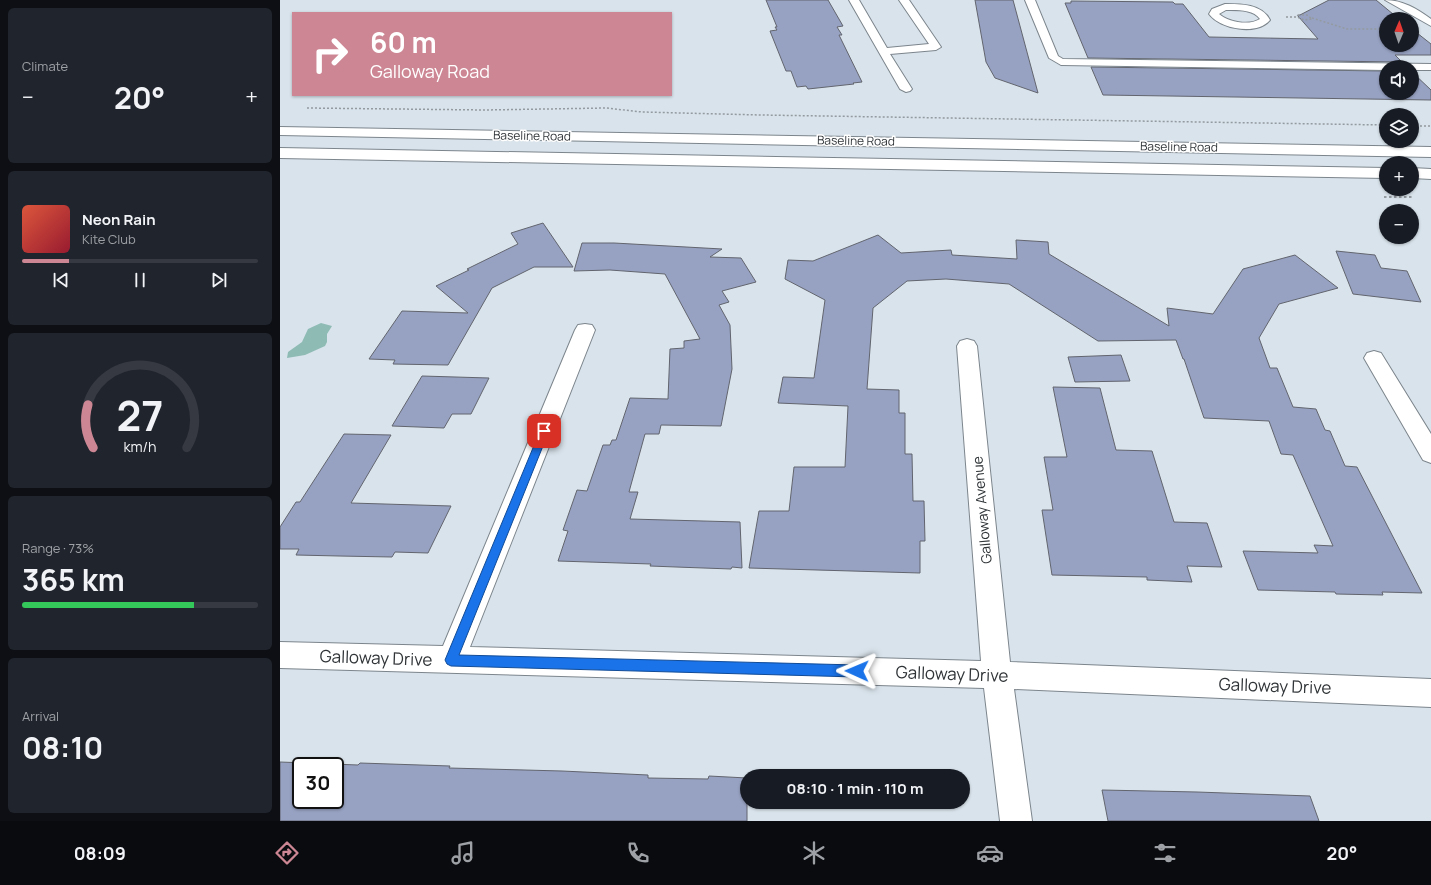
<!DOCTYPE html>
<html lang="en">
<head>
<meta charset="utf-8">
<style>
	:root { --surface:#171b24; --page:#20242c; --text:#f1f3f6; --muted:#9ea1a6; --line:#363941; --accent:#cd8794 }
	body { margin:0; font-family:Manrope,sans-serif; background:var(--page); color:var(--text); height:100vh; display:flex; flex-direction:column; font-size:15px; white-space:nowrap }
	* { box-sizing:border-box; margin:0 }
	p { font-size:13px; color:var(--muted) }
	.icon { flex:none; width:22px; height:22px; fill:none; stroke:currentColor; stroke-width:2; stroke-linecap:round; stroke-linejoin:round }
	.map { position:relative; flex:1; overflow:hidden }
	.drawer { display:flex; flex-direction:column; gap:8px; padding:8px; background:#0d0f14; width:280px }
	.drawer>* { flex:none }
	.top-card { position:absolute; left:12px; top:12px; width:380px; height:84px; border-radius:0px; box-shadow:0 1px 3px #0004; background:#cd8794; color:#fff; overflow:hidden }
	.needle { width:26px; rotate:2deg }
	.tools { position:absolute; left:1099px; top:12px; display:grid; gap:8px }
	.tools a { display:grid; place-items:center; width:40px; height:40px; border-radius:50%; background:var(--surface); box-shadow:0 1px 3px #0004; font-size:20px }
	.speed { position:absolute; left:12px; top:757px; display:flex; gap:8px; font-size:20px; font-weight:700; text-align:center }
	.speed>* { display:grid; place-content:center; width:52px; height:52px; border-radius:50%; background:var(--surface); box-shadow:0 1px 3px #0004; line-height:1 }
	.speed .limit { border:2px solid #111; border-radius:6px; background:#fff; color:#111 }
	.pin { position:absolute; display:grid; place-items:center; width:34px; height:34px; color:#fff; margin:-17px; border-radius:8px; box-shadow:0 2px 6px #0006 }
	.me { position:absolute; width:44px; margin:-22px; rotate:271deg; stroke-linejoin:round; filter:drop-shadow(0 0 3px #0008) }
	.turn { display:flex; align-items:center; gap:14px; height:84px; padding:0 12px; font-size:18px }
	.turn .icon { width:52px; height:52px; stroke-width:2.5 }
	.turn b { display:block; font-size:28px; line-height:34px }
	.big { font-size:30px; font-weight:700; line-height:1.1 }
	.drawer .widget { flex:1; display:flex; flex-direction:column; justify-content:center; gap:6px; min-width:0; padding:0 14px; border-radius:6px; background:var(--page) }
	.drawer .dial { align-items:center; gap:0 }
	.dial svg { height:104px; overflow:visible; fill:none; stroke:var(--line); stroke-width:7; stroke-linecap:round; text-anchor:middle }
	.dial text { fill:var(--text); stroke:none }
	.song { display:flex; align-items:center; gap:12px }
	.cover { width:48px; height:48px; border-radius:6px; background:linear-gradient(135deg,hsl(10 70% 55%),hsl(350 70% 35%)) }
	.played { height:4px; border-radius:2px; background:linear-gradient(90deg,var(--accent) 20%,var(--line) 20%) }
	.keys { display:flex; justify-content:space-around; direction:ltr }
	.heat { display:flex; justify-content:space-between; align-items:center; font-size:22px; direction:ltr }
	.charge { height:6px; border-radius:3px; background:linear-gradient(90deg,#34c759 73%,var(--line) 0) }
	.trip { position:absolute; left:460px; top:769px; width:230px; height:40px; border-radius:20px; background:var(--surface); box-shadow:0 1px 3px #0004; font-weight:700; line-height:40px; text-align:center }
	.menu { display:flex; height:64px; justify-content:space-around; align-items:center; background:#090b0e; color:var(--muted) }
	.menu .icon { width:28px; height:28px }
	.menu .current { color:var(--accent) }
	.menu b { font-size:18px; color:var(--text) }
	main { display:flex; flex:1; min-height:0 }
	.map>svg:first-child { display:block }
	.water { fill:#8ebbb4 }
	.building { fill:#97a2c2; stroke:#62656e; fill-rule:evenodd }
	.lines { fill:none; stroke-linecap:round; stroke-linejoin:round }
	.lane-casing { stroke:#7c858c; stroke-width:2 }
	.street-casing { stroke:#7c858c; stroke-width:2 }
	.secondary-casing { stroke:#7c858c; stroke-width:2 }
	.path-far1 { stroke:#939aa0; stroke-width:1.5; stroke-dasharray:2 2; stroke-linecap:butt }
	.path { stroke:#939aa0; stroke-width:2; stroke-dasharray:2.5 2.5; stroke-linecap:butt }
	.lane { fill:#fff; fill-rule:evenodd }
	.street { fill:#fff; fill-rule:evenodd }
	.secondary { fill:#fff; fill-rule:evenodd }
	.route { fill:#1a73e8; stroke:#114b97 }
	.labels { text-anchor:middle; stroke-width:3; stroke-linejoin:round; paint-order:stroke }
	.far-street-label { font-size:12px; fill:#303437; stroke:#fff }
	.street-label { font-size:14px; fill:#303437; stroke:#fff }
	.near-street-label { font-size:17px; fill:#303437; stroke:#fff }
</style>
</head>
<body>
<main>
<section class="drawer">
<div class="widget"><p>Climate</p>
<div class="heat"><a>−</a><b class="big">20°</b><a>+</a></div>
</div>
<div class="widget">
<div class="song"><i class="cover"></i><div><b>Neon Rain</b><p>Kite Club</p></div></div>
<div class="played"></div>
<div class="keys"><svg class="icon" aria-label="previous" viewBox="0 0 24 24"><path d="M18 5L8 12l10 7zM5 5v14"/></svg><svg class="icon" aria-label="pause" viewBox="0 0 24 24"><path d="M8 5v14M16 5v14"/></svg><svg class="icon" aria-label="next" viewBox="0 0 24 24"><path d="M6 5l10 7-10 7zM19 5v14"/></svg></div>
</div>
<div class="widget dial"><svg viewBox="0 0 100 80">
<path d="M14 69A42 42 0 1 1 86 69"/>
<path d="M14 69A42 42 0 0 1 10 36" stroke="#cd8794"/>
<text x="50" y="56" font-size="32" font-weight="700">27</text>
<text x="50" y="72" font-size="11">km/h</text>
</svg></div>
<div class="widget"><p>Range · 73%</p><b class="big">365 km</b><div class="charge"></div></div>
<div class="widget"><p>Arrival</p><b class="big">08:10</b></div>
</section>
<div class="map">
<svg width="1151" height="821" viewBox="0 0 1151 821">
	<rect width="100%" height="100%" fill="#d9e3eb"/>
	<!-- water -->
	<path class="water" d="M41,323L52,326L47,334V342L45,346L25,355L7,358L8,352L22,342L28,329Z"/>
	<!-- building -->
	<path class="building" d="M486,0H548L563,26L557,27L562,35H559L582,82L573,83L574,84L528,89L526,86L517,87L511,71H506L490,31L497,30L495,27H497Z
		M695,0H733L758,93L715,78L706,62Z
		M1049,0H1096L1119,19H1106V45H1132V29L1151,44V55H1115L1122,62L808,58L785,3H791V1L893,2L895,4H903L929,37L1038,39L1018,16Z
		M811,67L1106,71V93H1132V72L1151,90V100L823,95Z
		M263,223L293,267H254L212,288L168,365L113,364L115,360L89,359L122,311L188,313L156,286L189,270L187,269L238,244L231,233Z
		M598,235L621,253L671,250L672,255L737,259L736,240L768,242L769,254L889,326L887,308L933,314L963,269L1015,255L1058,288L999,304L979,338L990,368H997L1013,407L1036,409L1045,430L1050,431L1065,466L1077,467L1142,593L1102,592L1103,595L1056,594L1055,592L978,590L963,551L1038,553L1034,545L1053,546L1013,455L1001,454L989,421L924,418L904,359H903L896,340L818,341L729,284L666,279L627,281L593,308L587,389L619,390V413H625V454H632L633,501H644L645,541H640V573L469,568L479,511H509L514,467H565L568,406L498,403L503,377L534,378L545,300L505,279L508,260L533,261Z
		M302,243H334L442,249L430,257L461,258L476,282L442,291L449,302L439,305L450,325L452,369L441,426L381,425L379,434H365L349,492H358L350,519L460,522L462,568L452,567L451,569L396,567L370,566L371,564L278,561L288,531L283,530L297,490L307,491L323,445H330L332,440H336L350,398L388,399L390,349L404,348V341L420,339L385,274L330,270L294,271Z
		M1056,251L1095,255L1101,268L1127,271L1141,302L1073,294Z
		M841,355L850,381L795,382L788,357Z
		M142,376L209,378L191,414H172L164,428L112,426Z
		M773,387L820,388L836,450L872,451L894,522L927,523L942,567L907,566L912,582L867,580V577L772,575L762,510H773L764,457H787Z
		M64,434L111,435L71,503L171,506L148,553L115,552L112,557L59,556L16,555L19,549H0V527L16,502H20Z
		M0,762L78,765L80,763L170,766L169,768L282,771L368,775V778L428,779L429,776L467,778V821H0ZM21,766H55V800H21Z
		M822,790L917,792L1030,796L1039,821H828Z"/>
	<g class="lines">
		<defs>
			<path id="lane" d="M569,0H579L607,48L649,44L619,0H629L661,47L656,50L610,54L632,89L630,91L626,92L620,89Z
				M745,0H755L778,56L783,59L1151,64V70H1132V67H1106V70L781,65L769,58Z
				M1105,0C1123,0 1137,9 1151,19V26Z
				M945,4C961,4 982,4 990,20C977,36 940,29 929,14L932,9ZM946,10C957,10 973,9 980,19C969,26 948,22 939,14Z"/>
			<path id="street" d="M305,324L312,325L315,330L190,647L701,661L677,346L680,341L687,339L694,341L697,346L730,662L1151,679V707L734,689L752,821H720L704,688L0,668V642L163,646L295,330L298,325Z
				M1094,351L1101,353L1151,434V463L1143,460L1084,358L1087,353Z"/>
			<path id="secondary" d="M0,127L1151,147V157L0,135Z
				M0,148L1106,168V178L0,158Z
				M1132,168L1151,169V179L1132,178Z"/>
		</defs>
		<!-- lane casing -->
		<use href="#lane" class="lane-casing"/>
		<!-- street casing -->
		<use href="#street" class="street-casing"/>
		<!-- secondary casing -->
		<use href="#secondary" class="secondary-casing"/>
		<!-- path-far1 -->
		<path class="path-far1" d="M1018,15H1027L1032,19L1024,20L1017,17Z
			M1006,17H1017
			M1032,18L1067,29H1106
			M27,108L205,110L326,108L362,112L481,115L1106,125
			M1132,126H1151"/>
		<!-- path -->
		<path class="path" d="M1104,197H1133"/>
		<!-- lane -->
		<use href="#lane" class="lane"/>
		<!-- street -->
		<use href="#street" class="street"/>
		<!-- secondary -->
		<use href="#secondary" class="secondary"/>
	</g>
	<!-- route -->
	<path class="route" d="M264,427L269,431L179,655L577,665L581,667L583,671L581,675L577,677L171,666L167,664L165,660L260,431Z"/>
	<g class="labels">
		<!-- far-street labels -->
		<g class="far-street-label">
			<text transform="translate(252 136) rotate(1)" y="4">Baseline Road</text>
			<text transform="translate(576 141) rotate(1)" y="4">Baseline Road</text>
			<text transform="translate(899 147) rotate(1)" y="4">Baseline Road</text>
		</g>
		<!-- street labels -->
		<g class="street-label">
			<text transform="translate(702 510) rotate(-95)" y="5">Galloway Avenue</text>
		</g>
		<!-- near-street labels -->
		<g class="near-street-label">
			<text transform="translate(96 658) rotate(2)" y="6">Galloway Drive</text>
			<text transform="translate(672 674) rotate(2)" y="6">Galloway Drive</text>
			<text transform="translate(995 686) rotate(2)" y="6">Galloway Drive</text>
		</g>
	</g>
</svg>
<div class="tools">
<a><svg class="needle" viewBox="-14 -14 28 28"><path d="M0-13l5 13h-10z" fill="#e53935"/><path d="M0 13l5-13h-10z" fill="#9ea1a6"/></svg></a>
<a><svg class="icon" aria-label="sound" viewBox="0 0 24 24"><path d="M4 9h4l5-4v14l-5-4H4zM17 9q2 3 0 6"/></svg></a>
<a><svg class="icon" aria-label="layers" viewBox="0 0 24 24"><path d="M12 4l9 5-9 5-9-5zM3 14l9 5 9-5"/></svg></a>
<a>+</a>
<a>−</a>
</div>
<div class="speed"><div class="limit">30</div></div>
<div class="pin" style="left:264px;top:431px;background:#d93025"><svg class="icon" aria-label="arrive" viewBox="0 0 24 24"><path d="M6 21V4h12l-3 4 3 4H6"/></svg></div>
<svg class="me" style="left:577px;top:671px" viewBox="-20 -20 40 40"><path d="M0-17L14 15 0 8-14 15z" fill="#1a73e8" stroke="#fff" stroke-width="4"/></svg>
<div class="trip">08:10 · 1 min · 110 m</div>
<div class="top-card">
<div class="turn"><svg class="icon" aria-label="right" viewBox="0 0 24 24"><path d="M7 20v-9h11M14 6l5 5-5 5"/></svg><div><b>60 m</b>Galloway Road</div></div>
</div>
</div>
</main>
<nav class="menu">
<b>08:09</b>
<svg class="icon current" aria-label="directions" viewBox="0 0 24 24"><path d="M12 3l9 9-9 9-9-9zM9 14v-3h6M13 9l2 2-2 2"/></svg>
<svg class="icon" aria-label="music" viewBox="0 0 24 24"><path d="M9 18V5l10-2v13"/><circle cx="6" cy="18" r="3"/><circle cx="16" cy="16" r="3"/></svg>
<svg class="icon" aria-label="phone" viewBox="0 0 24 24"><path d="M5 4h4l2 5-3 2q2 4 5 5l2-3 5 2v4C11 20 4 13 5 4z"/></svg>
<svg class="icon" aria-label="climate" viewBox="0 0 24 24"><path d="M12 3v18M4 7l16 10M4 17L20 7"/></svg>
<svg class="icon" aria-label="car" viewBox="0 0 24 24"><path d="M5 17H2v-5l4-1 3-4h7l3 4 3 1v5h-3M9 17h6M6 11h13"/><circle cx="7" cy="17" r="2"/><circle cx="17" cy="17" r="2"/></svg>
<svg class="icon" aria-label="filters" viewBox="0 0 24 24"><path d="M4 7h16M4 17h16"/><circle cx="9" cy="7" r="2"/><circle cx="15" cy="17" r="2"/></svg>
<b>20°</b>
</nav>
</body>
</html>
